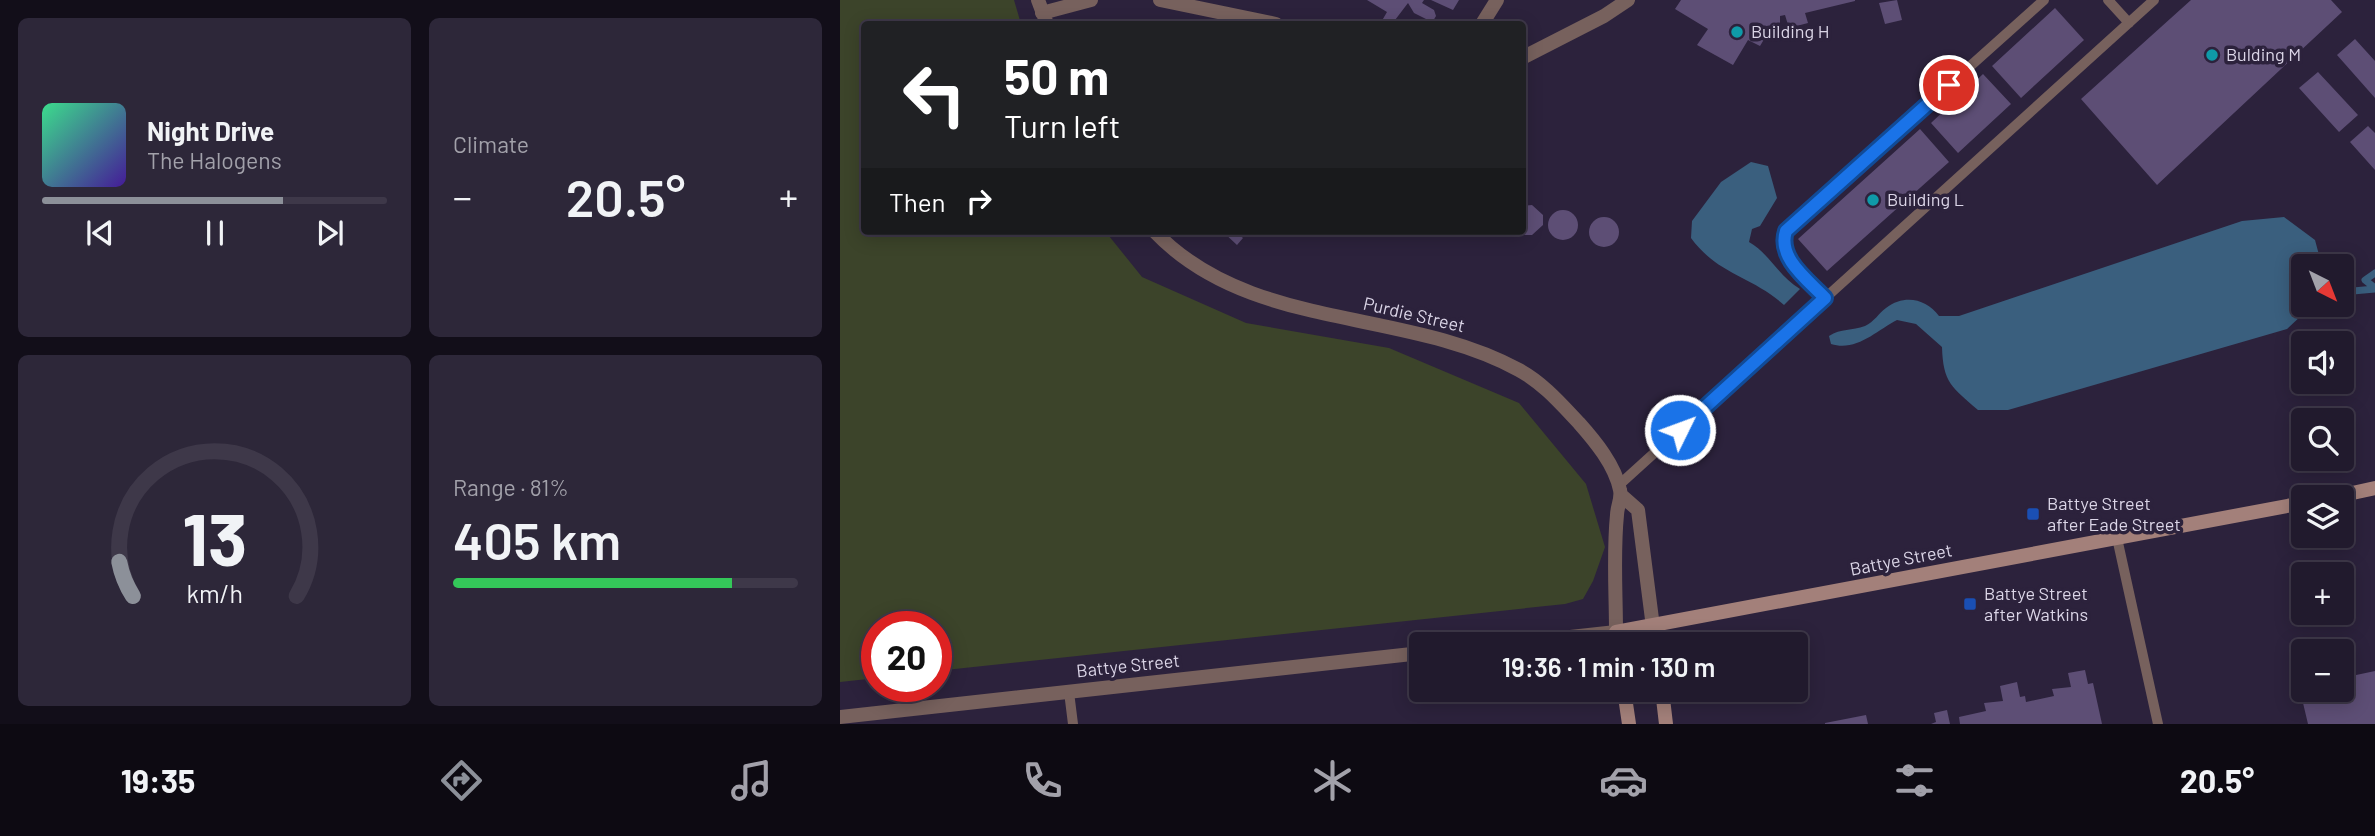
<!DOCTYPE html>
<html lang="en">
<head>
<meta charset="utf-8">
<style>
	:root { --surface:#211a2d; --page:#2d2739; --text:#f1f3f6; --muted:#a2a1aa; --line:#3e3849; --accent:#8c9099 }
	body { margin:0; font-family:Barlow,sans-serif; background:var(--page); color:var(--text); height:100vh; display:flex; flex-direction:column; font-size:26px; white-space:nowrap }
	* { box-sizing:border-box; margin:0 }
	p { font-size:23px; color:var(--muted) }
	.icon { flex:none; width:38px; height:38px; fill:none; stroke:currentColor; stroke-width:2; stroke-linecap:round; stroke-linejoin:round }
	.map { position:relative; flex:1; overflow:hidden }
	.drawer { display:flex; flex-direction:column; gap:18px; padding:18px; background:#120e19; width:840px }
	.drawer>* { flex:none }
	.banner { position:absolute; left:21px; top:21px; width:665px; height:214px; border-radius:7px; box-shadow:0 4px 18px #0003,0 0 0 2px var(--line); background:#202124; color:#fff; overflow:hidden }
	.needle { width:46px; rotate:138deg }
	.buttons { position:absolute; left:1451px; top:254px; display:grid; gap:14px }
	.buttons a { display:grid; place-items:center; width:63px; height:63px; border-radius:7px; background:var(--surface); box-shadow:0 4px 18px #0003,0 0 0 2px var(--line); font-size:35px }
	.speed { position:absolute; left:21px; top:611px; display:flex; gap:14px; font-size:35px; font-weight:700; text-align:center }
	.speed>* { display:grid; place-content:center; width:91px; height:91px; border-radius:50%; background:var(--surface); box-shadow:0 4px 18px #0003,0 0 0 2px var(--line); line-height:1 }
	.speed .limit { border:10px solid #d22; background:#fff; color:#111 }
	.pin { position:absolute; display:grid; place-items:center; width:60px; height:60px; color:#fff; margin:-30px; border:4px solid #fff; border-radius:50%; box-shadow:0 2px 7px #0007 }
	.me { position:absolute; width:77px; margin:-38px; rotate:48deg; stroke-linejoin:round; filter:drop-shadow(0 0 5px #0008) }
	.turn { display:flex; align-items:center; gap:24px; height:147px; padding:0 28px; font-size:32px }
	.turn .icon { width:91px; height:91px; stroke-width:2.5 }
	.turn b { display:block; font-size:49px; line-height:60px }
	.then { display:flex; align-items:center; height:66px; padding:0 28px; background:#0003; gap:14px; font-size:26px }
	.big { font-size:52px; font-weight:600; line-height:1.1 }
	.drawer .tile { flex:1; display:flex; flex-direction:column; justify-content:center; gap:10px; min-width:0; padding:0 24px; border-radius:10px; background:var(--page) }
	.drawer .dial { align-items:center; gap:0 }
	.dial svg { height:182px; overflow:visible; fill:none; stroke:var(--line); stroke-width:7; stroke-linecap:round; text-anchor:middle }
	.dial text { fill:var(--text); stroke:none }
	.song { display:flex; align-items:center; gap:21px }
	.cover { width:84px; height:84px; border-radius:10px; background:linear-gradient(135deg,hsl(150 70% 55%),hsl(260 70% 35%)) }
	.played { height:7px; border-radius:4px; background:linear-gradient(90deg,var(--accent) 70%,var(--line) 70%) }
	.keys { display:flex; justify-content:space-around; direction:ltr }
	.heat { display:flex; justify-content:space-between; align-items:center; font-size:38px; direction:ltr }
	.charge { height:10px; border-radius:5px; background:linear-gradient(90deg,#34c759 81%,var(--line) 0) }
	.drawer .tiles { flex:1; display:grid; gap:18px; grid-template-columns:repeat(2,1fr) }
	.trip { position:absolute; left:569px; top:632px; width:399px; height:70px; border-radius:7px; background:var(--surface); box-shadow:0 4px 18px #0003,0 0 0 2px var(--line); font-weight:600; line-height:70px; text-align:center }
	.tab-bar { display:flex; height:112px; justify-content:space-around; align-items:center; background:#0d0a12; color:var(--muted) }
	.tab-bar .icon { width:49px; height:49px }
	.tab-bar .selected { color:var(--accent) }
	.tab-bar b { font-size:32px; color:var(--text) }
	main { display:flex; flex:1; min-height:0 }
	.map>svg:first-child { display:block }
	.green { fill:#3c442a }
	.water { fill:#3a5f7e }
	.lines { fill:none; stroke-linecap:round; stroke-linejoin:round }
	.stream { stroke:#3a5f7e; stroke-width:7 }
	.building { fill:#5d4e75 }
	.lane { stroke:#77615d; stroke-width:10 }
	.street { stroke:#77615d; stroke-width:14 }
	.secondary { stroke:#a3807a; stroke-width:14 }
	.route-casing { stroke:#114b97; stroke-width:18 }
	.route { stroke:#1a73e8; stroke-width:12 }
	.culture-dot { fill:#0f9aa8; stroke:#2c223c; stroke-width:2.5 }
	.transit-dot { fill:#1a4fb4; stroke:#2c223c; stroke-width:2.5 }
	.labels { text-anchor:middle; stroke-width:7; stroke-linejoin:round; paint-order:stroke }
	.poi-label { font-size:18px; fill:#dbd5e7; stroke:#2c223c; text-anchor:start }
	.street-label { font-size:18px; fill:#dbd5e7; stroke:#2c223c }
</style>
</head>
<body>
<main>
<section class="drawer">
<div class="tiles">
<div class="tile">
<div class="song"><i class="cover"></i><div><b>Night Drive</b><p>The Halogens</p></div></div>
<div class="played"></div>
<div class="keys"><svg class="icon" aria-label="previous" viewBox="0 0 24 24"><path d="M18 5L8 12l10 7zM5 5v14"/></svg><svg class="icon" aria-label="pause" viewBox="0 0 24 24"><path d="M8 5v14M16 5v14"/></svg><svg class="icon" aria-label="next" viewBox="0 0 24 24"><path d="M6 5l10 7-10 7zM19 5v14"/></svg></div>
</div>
<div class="tile"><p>Climate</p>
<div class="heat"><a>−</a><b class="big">20.5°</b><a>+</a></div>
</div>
<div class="tile dial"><svg viewBox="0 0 100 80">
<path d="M14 69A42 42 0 1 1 86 69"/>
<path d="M14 69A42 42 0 0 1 8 54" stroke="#8c9099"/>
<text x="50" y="56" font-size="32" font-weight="700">13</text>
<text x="50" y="72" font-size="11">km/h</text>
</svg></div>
<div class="tile"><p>Range · 81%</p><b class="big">405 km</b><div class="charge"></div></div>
</div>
</section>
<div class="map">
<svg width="1535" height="724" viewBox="0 0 1535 724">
	<rect width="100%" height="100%" fill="#2c223c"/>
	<!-- green -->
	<path class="green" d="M0,0H174L181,24H24V231H265L302,277L406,323L549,348L679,403L746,484L765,547L753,581L743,599L725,604L96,671V626H37V678L0,682Z"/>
	<!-- water -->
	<path class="water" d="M911,162L928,166L937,198L920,226L912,229L909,242C929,253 939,277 960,289L944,305C912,276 878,275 851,238L852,221L881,182Z
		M1444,217L1475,240L1482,266H1463V304L1467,305L1463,314L1447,329L1168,410H1138C1112,387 1103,383 1102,347L1076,324L1057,320C1036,331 1016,352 991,344L989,336C1001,328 1012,331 1025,326C1034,322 1039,313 1046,308C1065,294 1086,299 1099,316H1119L1402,221Z"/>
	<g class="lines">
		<!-- stream -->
		<path class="stream" d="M1535,273L1525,280L1535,288
			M1502,292L1535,289
			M1468,313L1485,312L1490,304"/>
	</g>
	<!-- building -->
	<path class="building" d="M527,0H584L582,3L594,10L596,16L593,21L588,20L574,13L568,3L552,24H540L547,12Z
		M591,0H619L613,10Z
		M841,0H1015V1L965,13L968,23L949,28L945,15L940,16V30L929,31L920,46L908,40L893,65L857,45L868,29L835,9Z
		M1057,0L1062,20L1045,24L1039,3Z
		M1351,0H1491L1502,12L1317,185L1241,99Z
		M1215,8L1244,40L1181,98L1152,66Z
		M1515,39L1535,61V98L1497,55Z
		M1478,72L1518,115L1499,132L1459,88Z
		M1143,74L1171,104L1118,153L1091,123Z
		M1528,126L1535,133V170L1510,142Z
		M1080,129L1109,162L987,271L958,239Z
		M692,205L703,215V225L692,235H682L677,231H682V206Z
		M708 225a15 15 0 1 1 30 0a15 15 0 1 1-30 0Z
		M749 232a15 15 0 1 1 30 0a15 15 0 1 1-30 0Z
		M382,231H395L403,238L397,245Z
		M1245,670L1248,684L1253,683L1262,724H1120L1119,717L1146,711L1144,703L1163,701L1160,686L1177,682L1180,697L1185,696L1186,702L1214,696L1212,689L1231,687L1228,673Z
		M1535,671V724H1468L1459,686H1463V690H1502V678Z
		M1107,710L1110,724H1091L1096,722L1094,713Z
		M1026,715L1028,724H985V723Z"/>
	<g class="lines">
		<!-- lane -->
		<path class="lane" d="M1268,0L1289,23
			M985,298C968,280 937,258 946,231L1204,0
			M779,485L1314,0
			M1277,538L1318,724
			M229,692L233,724"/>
		<!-- street -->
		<path class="street" d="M198,0L207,24
			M320,0L436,24
			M202,13L251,0
			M642,24L657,0
			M682,58L764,16L788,0
			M314,231C410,332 564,307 679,370C703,383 721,404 739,423C755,441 775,465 780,490C782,498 777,507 777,515C773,554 776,593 776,632L665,644
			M781,495L798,510L813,627
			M0,717L581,653"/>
		<!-- secondary -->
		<path class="secondary" d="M1494,497L1535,488
			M813,627L815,644
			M778,644L776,632L1463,503
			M784,690L789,724
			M822,690L826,724"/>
	</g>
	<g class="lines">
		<defs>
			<path id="route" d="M840,430L985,298C968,280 937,258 946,231L1109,85"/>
		</defs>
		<!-- route casing -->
		<use href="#route" class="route-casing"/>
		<!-- route -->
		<use href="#route" class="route"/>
	</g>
	<!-- markers -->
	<g class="culture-dot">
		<circle cx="897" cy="32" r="7"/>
		<circle cx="1372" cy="55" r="7"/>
		<circle cx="1033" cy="200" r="7"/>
	</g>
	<g class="transit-dot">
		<rect x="1186" y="507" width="14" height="14" rx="3.5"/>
		<rect x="1123" y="597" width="14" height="14" rx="3.5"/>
	</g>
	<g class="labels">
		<!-- poi labels -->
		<g class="poi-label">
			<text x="911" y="38">Building H</text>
			<text x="1386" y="61">Bulding M</text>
			<text x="1047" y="206">Building L</text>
			<text x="1207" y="510">Battye Street<tspan x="1207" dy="21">after Eade Street</tspan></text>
			<text x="1144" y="600">Battye Street<tspan x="1144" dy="21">after Watkins</tspan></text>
		</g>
		<!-- street labels -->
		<g class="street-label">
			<text transform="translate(574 315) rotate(13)" y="6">Purdie Street</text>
			<text transform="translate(1061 560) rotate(-11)" y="6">Battye Street</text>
			<text transform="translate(288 666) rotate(-6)" y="6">Battye Street</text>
		</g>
	</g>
</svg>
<div class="buttons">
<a><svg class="needle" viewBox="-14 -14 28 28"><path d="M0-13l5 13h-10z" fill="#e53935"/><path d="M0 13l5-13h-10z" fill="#a2a1aa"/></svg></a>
<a><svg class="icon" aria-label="sound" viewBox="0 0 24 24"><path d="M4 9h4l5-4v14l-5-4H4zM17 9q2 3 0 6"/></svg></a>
<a><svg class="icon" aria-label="search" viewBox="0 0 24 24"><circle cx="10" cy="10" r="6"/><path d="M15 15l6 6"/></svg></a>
<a><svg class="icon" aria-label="layers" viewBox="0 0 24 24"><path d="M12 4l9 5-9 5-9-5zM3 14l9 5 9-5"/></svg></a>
<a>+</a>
<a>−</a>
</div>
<div class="speed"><div class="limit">20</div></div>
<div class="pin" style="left:1109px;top:85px;background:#d93025"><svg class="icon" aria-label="arrive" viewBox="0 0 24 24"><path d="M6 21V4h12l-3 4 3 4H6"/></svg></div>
<svg class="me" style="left:840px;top:430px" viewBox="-20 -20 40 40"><circle r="17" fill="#1a73e8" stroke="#fff" stroke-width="3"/><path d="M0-11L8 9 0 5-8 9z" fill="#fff"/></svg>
<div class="trip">19:36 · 1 min · 130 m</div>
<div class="banner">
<div class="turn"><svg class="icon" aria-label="left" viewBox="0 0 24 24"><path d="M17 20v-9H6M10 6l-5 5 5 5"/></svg><div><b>50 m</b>Turn left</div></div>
<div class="then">Then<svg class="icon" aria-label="right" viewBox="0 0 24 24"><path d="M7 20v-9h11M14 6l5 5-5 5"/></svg></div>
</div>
</div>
</main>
<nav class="tab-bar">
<b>19:35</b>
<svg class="icon selected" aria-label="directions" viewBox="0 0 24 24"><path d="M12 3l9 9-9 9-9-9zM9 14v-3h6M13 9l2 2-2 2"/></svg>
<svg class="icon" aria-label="music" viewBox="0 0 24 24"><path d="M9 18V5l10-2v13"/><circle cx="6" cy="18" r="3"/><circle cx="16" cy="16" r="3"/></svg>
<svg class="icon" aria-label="phone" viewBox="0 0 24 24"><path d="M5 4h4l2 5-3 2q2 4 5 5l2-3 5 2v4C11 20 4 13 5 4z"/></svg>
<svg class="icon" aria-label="climate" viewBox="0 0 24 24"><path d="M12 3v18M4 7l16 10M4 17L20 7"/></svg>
<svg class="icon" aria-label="car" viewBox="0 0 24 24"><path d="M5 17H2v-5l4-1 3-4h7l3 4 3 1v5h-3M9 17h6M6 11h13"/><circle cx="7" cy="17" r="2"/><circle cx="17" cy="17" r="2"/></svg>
<svg class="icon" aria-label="filters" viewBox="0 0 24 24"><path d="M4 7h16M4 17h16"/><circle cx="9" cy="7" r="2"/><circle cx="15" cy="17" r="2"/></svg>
<b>20.5°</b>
</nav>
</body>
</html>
